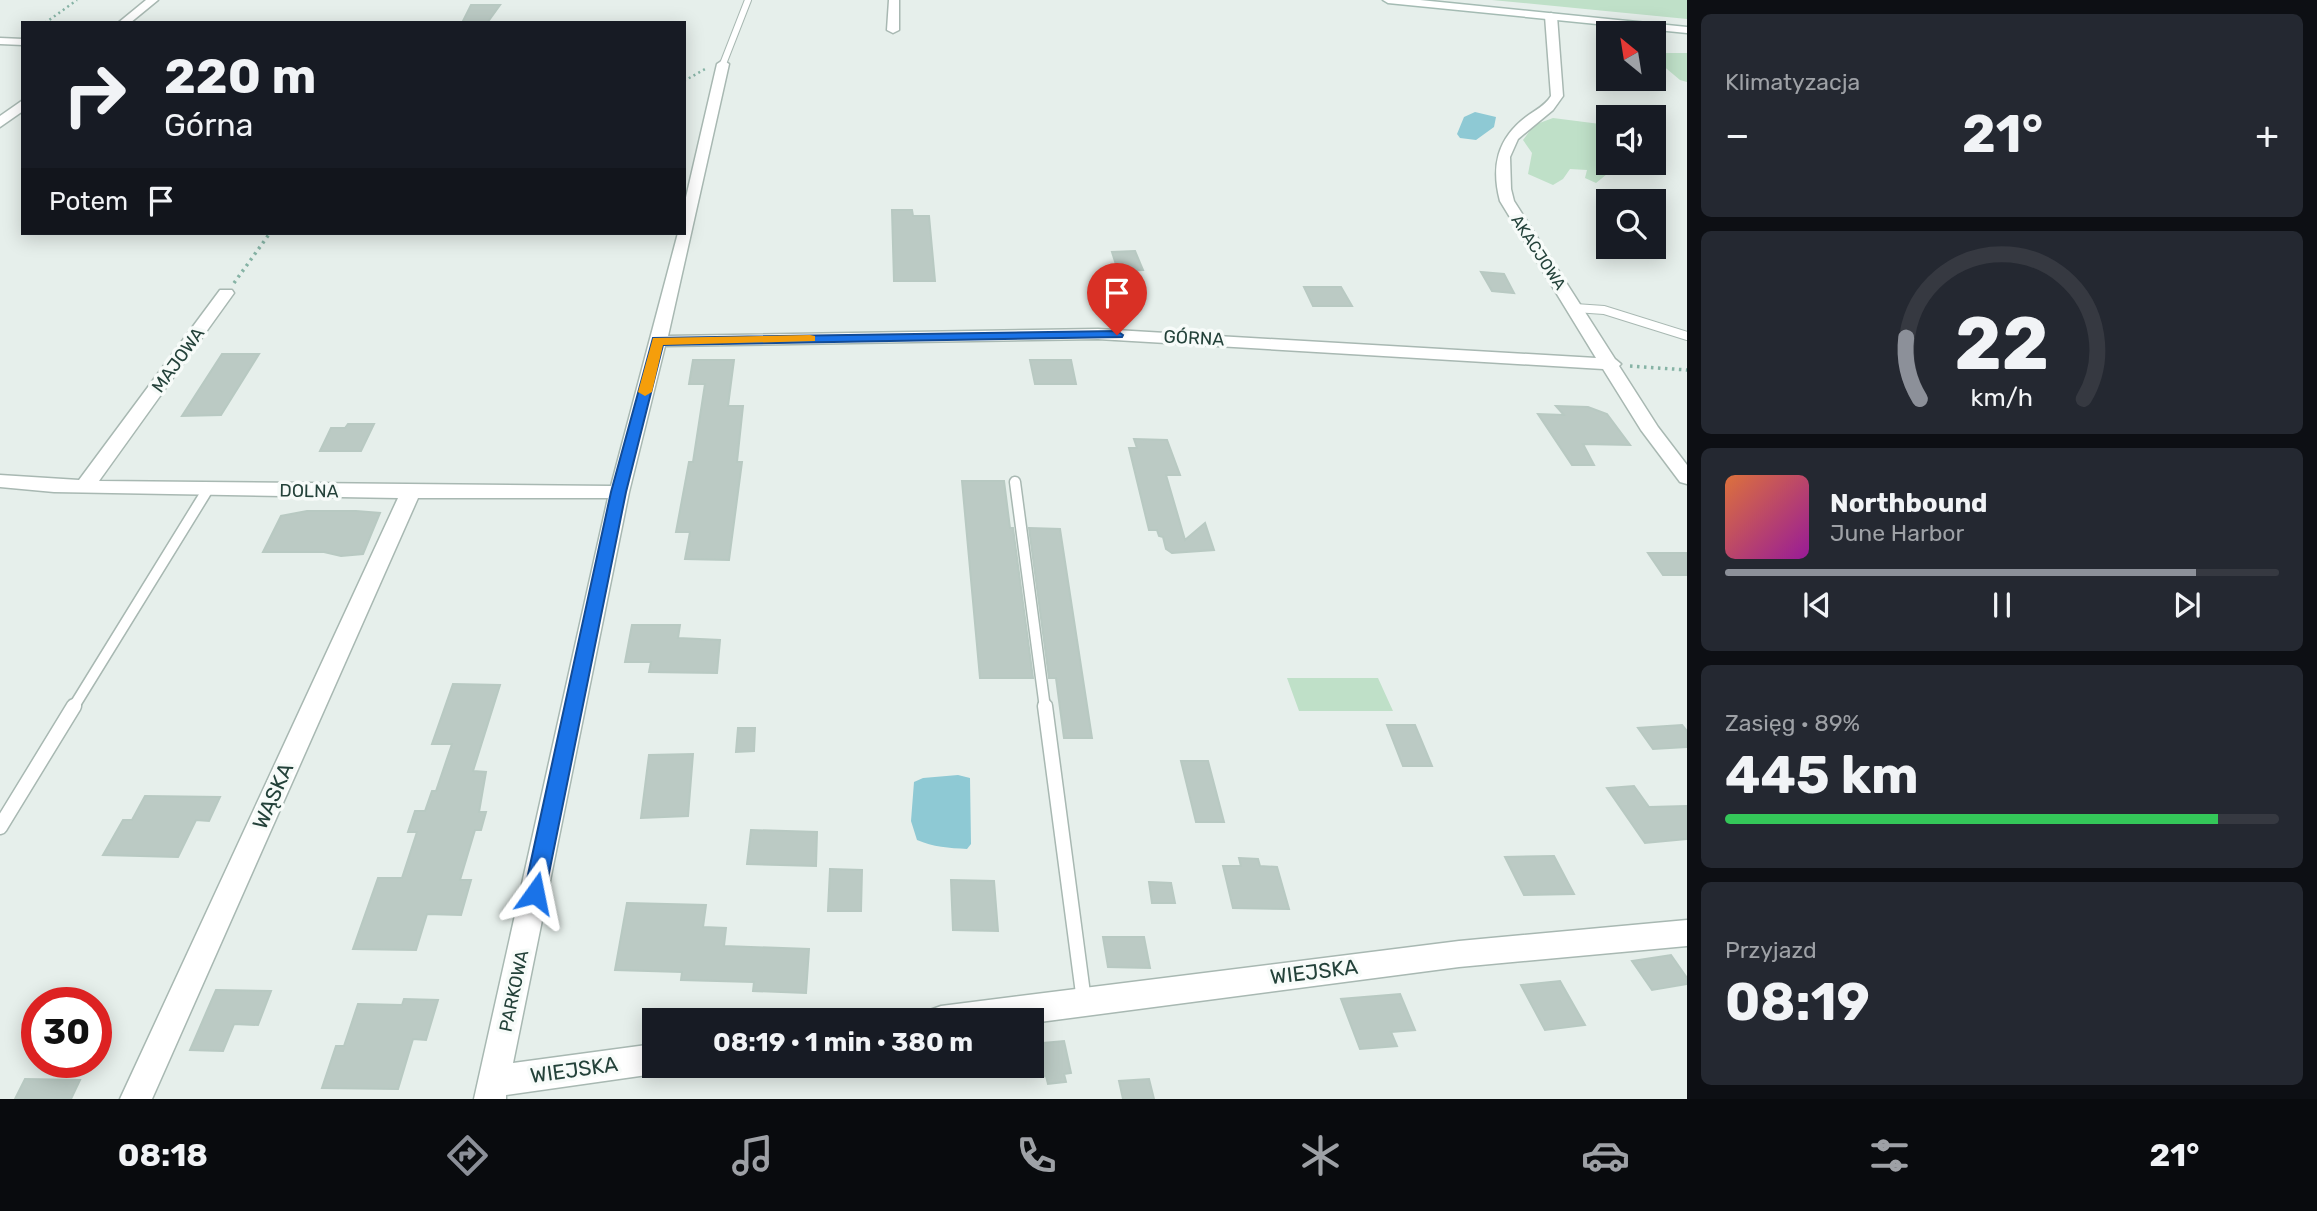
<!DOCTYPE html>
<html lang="pl">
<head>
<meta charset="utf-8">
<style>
	:root { --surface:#171b24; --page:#242831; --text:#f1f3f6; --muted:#9ea1a6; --line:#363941; --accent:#8c9099 }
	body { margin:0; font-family:Rubik,sans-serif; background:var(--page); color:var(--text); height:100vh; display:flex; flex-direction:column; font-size:26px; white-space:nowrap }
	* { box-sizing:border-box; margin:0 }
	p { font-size:23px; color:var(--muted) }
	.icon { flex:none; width:38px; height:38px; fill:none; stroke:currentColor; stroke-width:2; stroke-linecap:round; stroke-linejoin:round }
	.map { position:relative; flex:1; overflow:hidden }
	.panel { display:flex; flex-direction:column; gap:14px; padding:14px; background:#0d0f14; width:630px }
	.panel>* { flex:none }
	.top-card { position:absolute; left:21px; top:21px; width:665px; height:214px; border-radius:0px; box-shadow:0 4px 18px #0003; background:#171b24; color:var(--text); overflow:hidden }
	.needle { width:46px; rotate:330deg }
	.fabs { position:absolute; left:1596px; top:21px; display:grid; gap:14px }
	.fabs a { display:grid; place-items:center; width:70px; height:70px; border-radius:0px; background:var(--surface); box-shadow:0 4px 18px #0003; font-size:35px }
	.speed { position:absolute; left:21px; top:987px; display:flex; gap:14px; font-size:35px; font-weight:700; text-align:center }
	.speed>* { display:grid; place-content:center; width:91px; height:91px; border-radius:50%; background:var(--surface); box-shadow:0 4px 18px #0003; line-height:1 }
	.speed .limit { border:10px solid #d22; background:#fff; color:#111 }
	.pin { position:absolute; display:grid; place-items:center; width:60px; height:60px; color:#fff; margin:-72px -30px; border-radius:50% 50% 50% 0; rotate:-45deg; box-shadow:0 0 7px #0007 }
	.pin .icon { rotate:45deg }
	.me { position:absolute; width:77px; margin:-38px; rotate:12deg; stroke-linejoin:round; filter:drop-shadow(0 0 5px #0008) }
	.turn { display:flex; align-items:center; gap:24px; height:147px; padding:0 28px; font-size:32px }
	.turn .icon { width:91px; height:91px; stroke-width:2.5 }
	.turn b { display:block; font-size:49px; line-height:60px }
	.then { display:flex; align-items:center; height:66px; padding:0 28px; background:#0003; gap:14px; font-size:26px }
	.big { font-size:52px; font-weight:700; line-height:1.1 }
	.panel .tile { flex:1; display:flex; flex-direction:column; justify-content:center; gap:10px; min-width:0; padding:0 24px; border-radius:10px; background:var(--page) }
	.panel .dial { align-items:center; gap:0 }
	.dial svg { height:182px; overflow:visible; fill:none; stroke:var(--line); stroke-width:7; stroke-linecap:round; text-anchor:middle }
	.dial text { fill:var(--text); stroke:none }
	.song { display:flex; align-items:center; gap:21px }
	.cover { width:84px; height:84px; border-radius:10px; background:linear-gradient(135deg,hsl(20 70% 55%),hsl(300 70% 35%)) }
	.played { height:7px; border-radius:4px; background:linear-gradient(90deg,var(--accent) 85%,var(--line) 85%) }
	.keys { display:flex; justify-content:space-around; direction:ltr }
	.heat { display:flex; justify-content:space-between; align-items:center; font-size:38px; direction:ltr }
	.charge { height:10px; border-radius:5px; background:linear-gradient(90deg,#34c759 89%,var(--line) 0) }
	.trip { position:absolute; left:642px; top:1008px; width:402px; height:70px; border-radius:0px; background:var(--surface); box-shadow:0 4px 18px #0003; font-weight:700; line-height:70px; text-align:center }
	.menu { display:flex; height:112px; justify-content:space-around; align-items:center; background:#090b0e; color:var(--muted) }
	.menu .icon { width:49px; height:49px }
	.menu .current { color:var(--accent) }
	.menu b { font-size:32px; color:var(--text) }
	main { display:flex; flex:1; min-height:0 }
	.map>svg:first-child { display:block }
	.green { fill:#bfe0c8 }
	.water { fill:#8ec9d4 }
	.building { fill:#bbcac4; stroke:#b8c9c2; stroke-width:2 }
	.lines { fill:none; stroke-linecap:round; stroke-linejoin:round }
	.lane-far3-casing { stroke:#a8b8b2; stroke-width:8 }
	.lane-far2-casing { stroke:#a8b8b2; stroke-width:10 }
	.lane-far1-casing { stroke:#a8b8b2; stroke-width:13 }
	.lane-casing { stroke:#a8b8b2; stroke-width:17 }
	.street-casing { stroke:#a8b8b2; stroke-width:3 }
	.secondary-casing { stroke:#a4bbb3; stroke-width:3 }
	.path-far1 { stroke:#86b3a5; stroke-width:2.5; stroke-dasharray:2 3.5; stroke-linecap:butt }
	.path { stroke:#86b3a5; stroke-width:3.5; stroke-dasharray:2.5 4.5; stroke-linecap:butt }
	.lane-far3 { stroke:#fff; stroke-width:6 }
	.lane-far2 { stroke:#fff; stroke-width:8 }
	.lane-far1 { stroke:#fff; stroke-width:10 }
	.lane { stroke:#fff; stroke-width:14 }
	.street { fill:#fff; fill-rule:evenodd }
	.secondary { fill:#fff; fill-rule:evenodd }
	.route { fill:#1a73e8; stroke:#114b97; stroke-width:2 }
	.slow { fill:#f59e0b }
	.labels { text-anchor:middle; stroke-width:7; stroke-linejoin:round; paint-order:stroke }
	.far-street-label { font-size:16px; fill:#24423a; stroke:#f7fbf9 }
	.street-label { font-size:18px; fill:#24423a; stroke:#f7fbf9 }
	.near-street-label { font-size:21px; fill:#24423a; stroke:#f7fbf9 }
</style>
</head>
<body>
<main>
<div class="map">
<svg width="1687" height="1099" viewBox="0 0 1687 1099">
	<rect width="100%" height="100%" fill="#e6efeb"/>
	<!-- green -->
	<path class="green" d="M1492,0H1687V19Z
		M1666,53H1687V82L1680,80L1661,64Z
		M1553,118L1608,125V160H1599L1607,174L1596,183L1585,178L1587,170L1570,169L1563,179L1553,185L1528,174L1532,153L1523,140L1534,125Z
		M1287,678H1378L1393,711H1299Z"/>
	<!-- water -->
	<path class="water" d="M1475,112L1496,117L1494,127L1476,140L1460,138L1457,134L1464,117Z
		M958,775L970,778L971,844L967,849C949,848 933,847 917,840L911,821L914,782L923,778Z"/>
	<!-- building -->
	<path class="building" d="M471,5H500L487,23H462Z
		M892,210H912L913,216H929L935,281H894Z
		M1135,251L1143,270L1118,271L1112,252Z
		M1481,272L1504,274L1514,293L1492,291Z
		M1304,287H1341L1352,306H1313Z
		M222,354H259L221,415L182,416Z
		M693,360H734L728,406H743L737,462H742L729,560L685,559L690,532H676L689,462H693L705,384H689Z
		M1030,360H1071L1076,384H1035Z
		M1556,406L1588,407L1607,414L1630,445L1583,444L1594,465H1572L1538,414L1564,415Z
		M348,424H374L361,451H320L331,428H345Z
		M1134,439L1167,440L1180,475H1166L1185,540L1205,523L1214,550L1172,553L1166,549L1163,537L1159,536L1157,530H1149L1129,448H1137Z
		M962,481H1004L1010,528H1013L1033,678H980Z
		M307,511H356L380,513L363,554L341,556L324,552H263L281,516Z
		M1029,528L1060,529L1092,738H1064L1056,678H1049Z
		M1648,553H1687V575H1663Z
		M632,625H680L678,638L720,640L717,673L649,672L651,662H625Z
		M453,684L500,685L473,771L486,772L479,812H486L481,830H475L460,880H471L461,915L427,914L416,950L353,949L378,878H402L417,832H408L415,811H425L432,791H436L452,744H432Z
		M1387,725H1415L1432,766H1403Z
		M1682,725L1687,731V747L1653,749L1638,728Z
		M738,728H755L754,751L736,752Z
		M693,754L688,816L641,818L649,755Z
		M1181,761H1208L1224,822H1196Z
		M1634,786L1649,807L1687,806V839L1645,843L1607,788Z
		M145,796L220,797L209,821L196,820L178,857L103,855L123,820H132Z
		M751,830L817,832L816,866L747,864Z
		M1554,856L1574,894L1524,895L1505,857Z
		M1239,858L1258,859L1260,866L1277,867L1289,909L1233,908L1223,866H1241Z
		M830,869L862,870L861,911H828Z
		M951,880L994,881L998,931L953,930Z
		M1149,882L1171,883L1175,903H1152Z
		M627,903L706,905L703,927L726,928L724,946L809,949L806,993L753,991L754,982L681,980L682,972L615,970Z
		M1103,937H1144L1150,968L1108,967Z
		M1671,955L1687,978V984L1652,990L1632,961Z
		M1560,981L1585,1025L1545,1030L1521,985Z
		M216,990L271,991L258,1025L234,1024L223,1051L190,1050Z
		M1400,994L1415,1030L1391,1032L1397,1046L1360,1049L1341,999Z
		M404,999L438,1000L426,1040L413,1039L398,1089L322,1088L336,1046H344L358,1004L402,1005Z
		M1064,1041L1071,1073L1064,1074L1066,1082L1048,1084L1046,1076L1032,1077V1044Z
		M25,1079L80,1080L71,1099H15Z
		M1149,1079L1154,1099H1123L1119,1081Z"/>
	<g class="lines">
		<defs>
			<path id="lane-far3" d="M723,64L748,0"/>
			<path id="lane-far2" d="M1575,308L1604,310L1687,336"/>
			<path id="lane-far1" d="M1015,482L1045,708
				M73,708L208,489"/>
			<path id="lane" d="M1045,706L1084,1001
				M0,827L74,706"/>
			<path id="street" d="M146,0H158L130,23H118Z
				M889,0H899V30L893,33L887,30Z
				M1551,13L1557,16L1563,96L1553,110L1518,139L1510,157L1511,189L1514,201L1615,359L1621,364L1619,366L1658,427L1687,465V484L1680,482L1641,430L1603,369L1098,339L665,346L629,492L513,1063L654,1044V1066H666L665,1070L654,1074L506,1095V1099H474L608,498H418L152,1099H120L398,498L54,492L0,487V475L79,480L220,290H232L234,293L99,481L611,486L678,233H684V206L717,64L723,60L729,64L668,336L1098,329L1596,358L1500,201C1491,167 1497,139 1526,117C1535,110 1545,106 1551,96L1545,16Z
				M0,38L23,39V45L0,44Z
				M23,100V111L0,127V116Z
				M1687,920V946L1459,967L1032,1023L926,1020L930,1010L941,1006L1459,941Z"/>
			<path id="secondary" d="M1383,0H1420L1687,27V33L1388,3Z"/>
		</defs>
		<!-- lane-far3 casing -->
		<use href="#lane-far3" class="lane-far3-casing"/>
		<!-- lane-far2 casing -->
		<use href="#lane-far2" class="lane-far2-casing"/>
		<!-- lane-far1 casing -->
		<use href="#lane-far1" class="lane-far1-casing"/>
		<!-- lane casing -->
		<use href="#lane" class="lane-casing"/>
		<!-- street casing -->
		<use href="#street" class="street-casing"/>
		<!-- secondary casing -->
		<use href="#secondary" class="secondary-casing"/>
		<!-- path-far1 -->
		<path class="path-far1" d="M45,23L77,0
			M684,81L705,69"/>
		<!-- path -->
		<path class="path" d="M234,283L270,233
			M1630,366L1687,370"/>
		<!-- lane-far3 -->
		<use href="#lane-far3" class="lane-far3"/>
		<!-- lane-far2 -->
		<use href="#lane-far2" class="lane-far2"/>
		<!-- lane-far1 -->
		<use href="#lane-far1" class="lane-far1"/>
		<!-- lane -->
		<use href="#lane" class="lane"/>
		<!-- street -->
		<use href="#street" class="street"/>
		<!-- secondary -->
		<use href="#secondary" class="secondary"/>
	</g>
	<!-- route -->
	<path class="route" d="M1117,331L1123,335L1122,337L663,345L626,492L545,893L542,900L535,902L527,900L524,893L611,492L653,338Z"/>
	<!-- slow -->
	<path class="slow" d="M810,335L815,336V341L663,345L652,392L645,396L638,392L653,338Z"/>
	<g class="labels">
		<!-- far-street labels -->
		<g class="far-street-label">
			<text transform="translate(1539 252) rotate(57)" y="6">AKACJOWA</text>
		</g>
		<!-- street labels -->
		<g class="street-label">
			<text transform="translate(1194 338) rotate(3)" y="6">GÓRNA</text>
			<text transform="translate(178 360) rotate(-54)" y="6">MAJOWA</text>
			<text transform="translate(309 491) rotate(1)" y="6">DOLNA</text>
			<text transform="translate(514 991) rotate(-78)" y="6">PARKOWA</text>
		</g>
		<!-- near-street labels -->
		<g class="near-street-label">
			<text transform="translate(273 796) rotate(-66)" y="7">WĄSKA</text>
			<text transform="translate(1314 972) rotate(-7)" y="7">WIEJSKA</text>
			<text transform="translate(574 1070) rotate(-8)" y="7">WIEJSKA</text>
		</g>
	</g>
</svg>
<div class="fabs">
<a><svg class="needle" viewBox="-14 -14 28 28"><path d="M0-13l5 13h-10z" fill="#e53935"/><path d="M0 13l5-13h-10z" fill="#9ea1a6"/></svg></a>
<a><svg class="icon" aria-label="sound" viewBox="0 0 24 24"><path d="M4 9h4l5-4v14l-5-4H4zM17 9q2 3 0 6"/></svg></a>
<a><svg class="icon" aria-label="search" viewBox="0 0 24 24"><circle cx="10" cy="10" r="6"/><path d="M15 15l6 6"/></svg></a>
</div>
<div class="speed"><div class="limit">30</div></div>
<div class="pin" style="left:1117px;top:335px;background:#d93025"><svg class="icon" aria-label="arrive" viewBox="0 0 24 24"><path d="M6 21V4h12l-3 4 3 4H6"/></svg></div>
<svg class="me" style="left:535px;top:893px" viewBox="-20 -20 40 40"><path d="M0-17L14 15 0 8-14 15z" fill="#1a73e8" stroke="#fff" stroke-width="4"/></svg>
<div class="trip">08:19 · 1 min · 380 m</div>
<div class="top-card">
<div class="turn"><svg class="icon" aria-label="right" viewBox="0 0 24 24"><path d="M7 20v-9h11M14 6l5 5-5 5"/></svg><div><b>220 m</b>Górna</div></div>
<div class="then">Potem<svg class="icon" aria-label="arrive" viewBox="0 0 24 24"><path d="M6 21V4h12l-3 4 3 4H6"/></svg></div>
</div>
</div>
<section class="panel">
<div class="tile"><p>Klimatyzacja</p>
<div class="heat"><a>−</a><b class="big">21°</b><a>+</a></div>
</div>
<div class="tile dial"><svg viewBox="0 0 100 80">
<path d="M14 69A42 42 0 1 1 86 69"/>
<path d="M14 69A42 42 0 0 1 8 42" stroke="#8c9099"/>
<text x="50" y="56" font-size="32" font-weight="700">22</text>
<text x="50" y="72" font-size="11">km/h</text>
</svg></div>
<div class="tile">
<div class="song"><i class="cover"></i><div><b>Northbound</b><p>June Harbor</p></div></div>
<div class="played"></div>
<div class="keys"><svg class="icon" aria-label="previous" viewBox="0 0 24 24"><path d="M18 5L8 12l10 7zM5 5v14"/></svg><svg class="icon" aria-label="pause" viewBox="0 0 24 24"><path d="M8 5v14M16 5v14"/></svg><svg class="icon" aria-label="next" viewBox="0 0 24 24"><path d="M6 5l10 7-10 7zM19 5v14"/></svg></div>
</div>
<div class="tile"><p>Zasięg · 89%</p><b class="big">445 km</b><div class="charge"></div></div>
<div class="tile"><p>Przyjazd</p><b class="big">08:19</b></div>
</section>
</main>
<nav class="menu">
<b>08:18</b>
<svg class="icon current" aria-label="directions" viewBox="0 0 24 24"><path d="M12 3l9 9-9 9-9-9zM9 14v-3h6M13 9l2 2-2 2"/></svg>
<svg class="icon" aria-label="music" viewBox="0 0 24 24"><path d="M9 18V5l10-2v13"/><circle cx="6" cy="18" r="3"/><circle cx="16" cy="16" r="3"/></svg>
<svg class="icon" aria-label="phone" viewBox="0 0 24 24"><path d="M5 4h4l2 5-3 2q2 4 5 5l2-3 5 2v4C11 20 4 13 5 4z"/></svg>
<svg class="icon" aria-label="climate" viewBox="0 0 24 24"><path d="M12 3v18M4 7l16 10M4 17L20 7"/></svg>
<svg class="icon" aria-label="car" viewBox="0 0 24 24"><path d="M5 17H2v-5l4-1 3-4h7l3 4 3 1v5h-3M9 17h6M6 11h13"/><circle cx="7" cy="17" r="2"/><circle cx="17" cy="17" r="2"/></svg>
<svg class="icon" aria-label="filters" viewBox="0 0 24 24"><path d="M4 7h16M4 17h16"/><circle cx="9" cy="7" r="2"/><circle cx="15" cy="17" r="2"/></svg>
<b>21°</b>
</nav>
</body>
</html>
